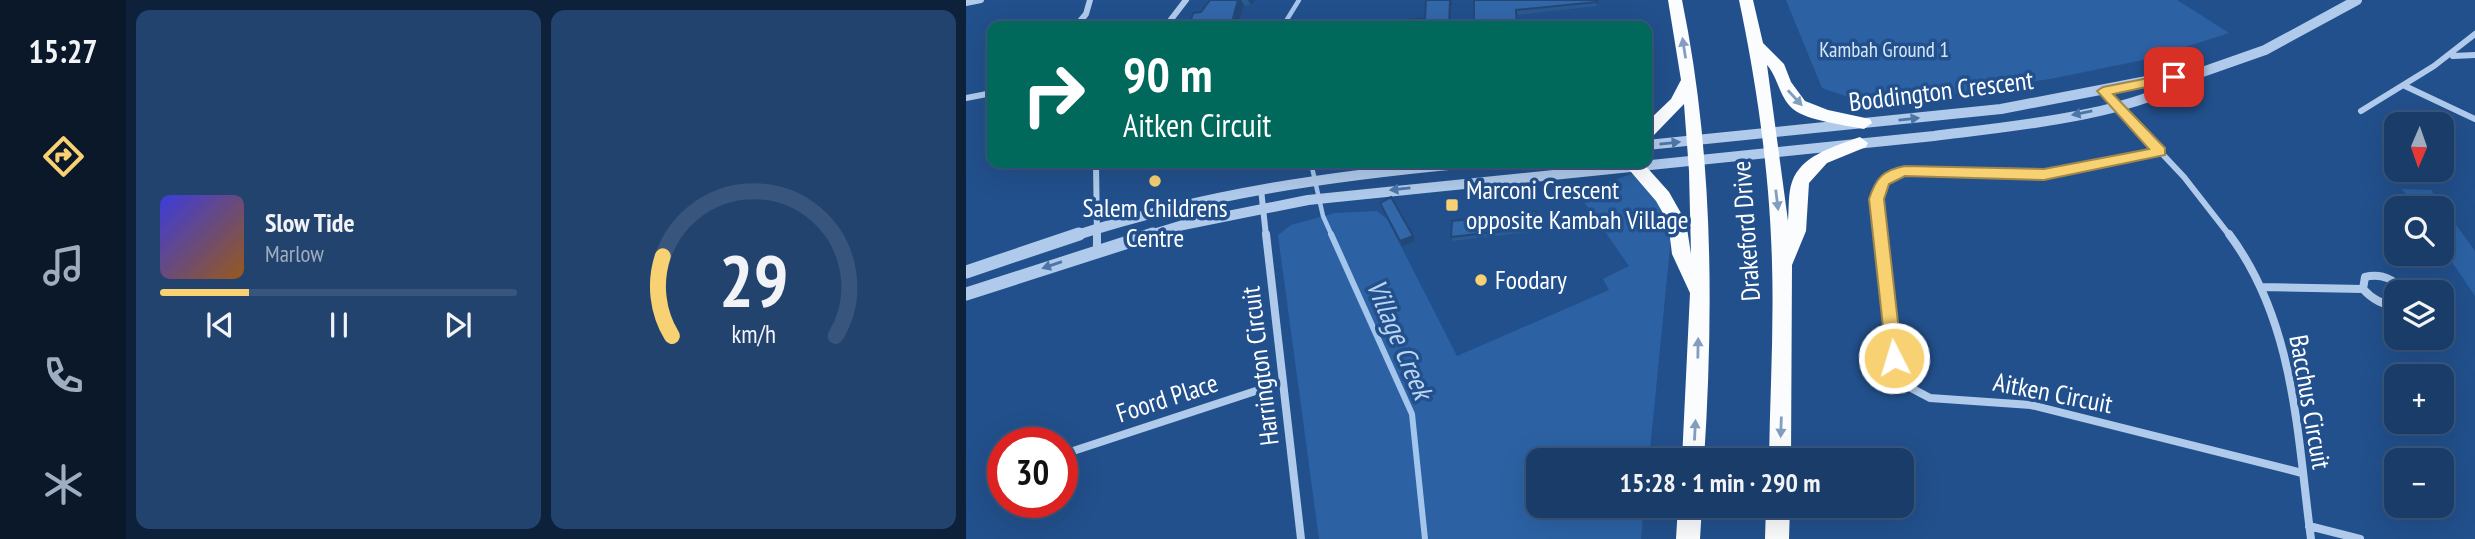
<!DOCTYPE html>
<html lang="en">
<head>
<meta charset="utf-8">
<style>
	:root { --surface:#1a3c69; --page:#23436f; --text:#f1f3f6; --muted:#9fadc0; --line:#38567d; --accent:#f7d172 }
	body { margin:0; font-family:"PT Sans Narrow",sans-serif; background:var(--page); color:var(--text); height:100vh; display:flex; flex-direction:column; font-size:26px; white-space:nowrap }
	* { box-sizing:border-box; margin:0 }
	p { font-size:23px; color:var(--muted) }
	.icon { flex:none; width:38px; height:38px; fill:none; stroke:currentColor; stroke-width:2; stroke-linecap:round; stroke-linejoin:round }
	.map { position:relative; flex:1; overflow:hidden }
	.details { display:flex; flex-direction:column; gap:10px; padding:10px; background:#0e213a; width:840px }
	.details>* { flex:none }
	.top-card { position:absolute; left:21px; top:21px; width:665px; height:147px; border-radius:14px; box-shadow:0 7px 28px #0002,0 0 0 2px var(--line); background:#00695c; color:#fff; overflow:hidden }
	.needle { width:46px; rotate:182deg }
	.controls { position:absolute; left:1418px; top:112px; display:grid; gap:14px }
	.controls a { display:grid; place-items:center; width:70px; height:70px; border-radius:14px; background:var(--surface); box-shadow:0 7px 28px #0002,0 0 0 2px var(--line); font-size:35px }
	.speed { position:absolute; left:21px; top:427px; display:flex; gap:14px; font-size:35px; font-weight:700; text-align:center }
	.speed>* { display:grid; place-content:center; width:91px; height:91px; border-radius:50%; background:var(--surface); box-shadow:0 7px 28px #0002,0 0 0 2px var(--line); line-height:1 }
	.speed .limit { border:10px solid #d22; background:#fff; color:#111 }
	.pin { position:absolute; display:grid; place-items:center; width:60px; height:60px; color:#fff; margin:-30px; border-radius:14px; box-shadow:0 4px 10px #0006 }
	.me { position:absolute; width:77px; margin:-38px; rotate:355deg; stroke-linejoin:round; filter:drop-shadow(0 0 5px #0008) }
	.turn { display:flex; align-items:center; gap:24px; height:147px; padding:0 21px; font-size:32px }
	.turn .icon { width:91px; height:91px; stroke-width:2.5 }
	.turn b { display:block; font-size:49px; line-height:60px }
	.details .tile { flex:1; display:flex; flex-direction:column; justify-content:center; gap:10px; min-width:0; padding:0 24px; border-radius:14px; background:var(--page) }
	.details .dial { align-items:center; gap:0 }
	.dial svg { height:182px; overflow:visible; fill:none; stroke:var(--line); stroke-width:7; stroke-linecap:round; text-anchor:middle }
	.dial text { fill:var(--text); stroke:none }
	.song { display:flex; align-items:center; gap:21px }
	.cover { width:84px; height:84px; border-radius:10px; background:linear-gradient(135deg,hsl(240 70% 55%),hsl(30 70% 35%)) }
	.played { height:7px; border-radius:4px; background:linear-gradient(90deg,var(--accent) 25%,var(--line) 25%) }
	.keys { display:flex; justify-content:space-around; direction:ltr }
	.details .tiles { flex:1; display:grid; gap:10px; grid-template-columns:repeat(2,1fr) }
	.trip { position:absolute; left:560px; top:448px; width:388px; height:70px; border-radius:14px; background:var(--surface); box-shadow:0 7px 28px #0002,0 0 0 2px var(--line); font-weight:600; line-height:70px; text-align:center }
	main { display:flex; flex:1; min-height:0 }
	.tab-bar { display:flex; flex-direction:column; width:126px; justify-content:space-around; align-items:center; background:#0a182a; color:var(--muted) }
	.tab-bar .icon { width:49px; height:49px }
	.tab-bar .on { color:var(--accent) }
	.tab-bar b { font-size:32px; color:var(--text) }
	.map>svg:first-child { display:block }
	.green { fill:#2c62a4 }
	.lines { fill:none; stroke-linecap:round; stroke-linejoin:round }
	.stream-far1 { stroke:#a4c5ec; stroke-width:4.5 }
	.stream { stroke:#a4c5ec; stroke-width:6 }
	.minor-far1 { stroke:#b0caeb; stroke-width:6 }
	.minor { stroke:#b0caeb; stroke-width:8 }
	.tertiary-far1 { stroke:#b0caeb; stroke-width:10 }
	.tertiary { stroke:#b0caeb; stroke-width:13 }
	.trunk { fill:#fafcfe; fill-rule:evenodd }
	.wall { fill:#2b5991 }
	.shaded-wall { fill:#234876 }
	.building { fill:#3267a9; stroke:#234876; stroke-width:2 }
	.oneway { fill:#839dbf }
	.oneway2 { fill:#4d75a8 }
	.route { fill:#f7d172; stroke:#a1884a; stroke-width:2 }
	.poi-dot { fill:#f7d172; stroke:#22508c; stroke-width:2.5 }
	.labels { text-anchor:middle; stroke-width:7; stroke-linejoin:round; paint-order:stroke }
	.far-park-label { font-size:21px; fill:#d5e5f8; stroke:#22508c }
	.street-label { font-size:26px; fill:#fff; stroke:#22508c }
	.poi-label { font-size:26px; fill:#fff; stroke:#22508c; text-anchor:start }
	.water-label { font-size:28px; font-style:italic; fill:#bcd4f2; stroke:#22508c }
</style>
</head>
<body>
<main>
<nav class="tab-bar">
<b>15:27</b>
<svg class="icon on" aria-label="directions" viewBox="0 0 24 24"><path d="M12 3l9 9-9 9-9-9zM9 14v-3h6M13 9l2 2-2 2"/></svg>
<svg class="icon" aria-label="music" viewBox="0 0 24 24"><path d="M9 18V5l10-2v13"/><circle cx="6" cy="18" r="3"/><circle cx="16" cy="16" r="3"/></svg>
<svg class="icon" aria-label="phone" viewBox="0 0 24 24"><path d="M5 4h4l2 5-3 2q2 4 5 5l2-3 5 2v4C11 20 4 13 5 4z"/></svg>
<svg class="icon" aria-label="climate" viewBox="0 0 24 24"><path d="M12 3v18M4 7l16 10M4 17L20 7"/></svg>
</nav>
<section class="details">
<div class="tiles">
<div class="tile">
<div class="song"><i class="cover"></i><div><b>Slow Tide</b><p>Marlow</p></div></div>
<div class="played"></div>
<div class="keys"><svg class="icon" aria-label="previous" viewBox="0 0 24 24"><path d="M18 5L8 12l10 7zM5 5v14"/></svg><svg class="icon" aria-label="pause" viewBox="0 0 24 24"><path d="M8 5v14M16 5v14"/></svg><svg class="icon" aria-label="next" viewBox="0 0 24 24"><path d="M6 5l10 7-10 7zM19 5v14"/></svg></div>
</div>
<div class="tile dial"><svg viewBox="0 0 100 80">
<path d="M14 69A42 42 0 1 1 86 69"/>
<path d="M14 69A42 42 0 0 1 10 34" stroke="#f7d172"/>
<text x="50" y="56" font-size="32" font-weight="700">29</text>
<text x="50" y="72" font-size="11">km/h</text>
</svg></div>
</div>
</section>
<div class="map">
<svg width="1509" height="539" viewBox="0 0 1509 539">
	<rect width="100%" height="100%" fill="#22508c"/>
	<!-- green -->
	<path class="green" d="M820,0H1211L1263,33L1182,59L1084,79L962,98L899,103L856,88Z
		M665,174L678,180L690,198L705,237L683,460H572V506H678L675,539H353L312,235L325,225L369,213L411,211L421,219L491,356L643,290L637,279L663,266L612,193Z
		M1436,189L1465,190L1509,251V296L1475,246V208H1449Z"/>
	<g class="lines">
		<!-- stream-far1 -->
		<path class="stream-far1" d="M317,26L333,0
			M345,163L357,216L366,236"/>
		<!-- stream -->
		<path class="stream" d="M365,234L446,414L459,539"/>
		<!-- minor-far1 -->
		<path class="minor-far1" d="M0,3L15,0
			M110,26L120,14L124,0
			M200,26L220,0
			M1487,56L1509,55
			M1439,86L1509,119
			M1137,91L1218,177L1264,236
			M0,98L26,93
			M1395,111L1468,66L1509,34
			M130,163L131,236
			M295,189L300,236
			M914,236C911,211 904,183 933,172L1078,174L1194,152"/>
		<!-- minor -->
		<path class="minor" d="M131,234V250
			M300,234L335,539
			M914,234L927,358L932,371L945,388L964,398L1065,405L1336,473
			M1263,234C1329,322 1331,434 1345,539
			M1295,287L1397,289
			M1430,306C1416,305 1406,299 1397,289L1399,277C1416,273 1428,279 1439,292
			M98,454L317,382
			M1343,526L1394,539"/>
		<!-- tertiary-far1 -->
		<path class="tertiary-far1" d="M681,145L1035,109L1191,79L1225,76L1299,50L1391,0
			M108,236C241,193 365,176 503,163
			M181,236L217,225L342,200L968,136C1038,127 1169,116 1225,76"/>
		<!-- tertiary -->
		<path class="tertiary" d="M0,272L113,234
			M0,294L187,234"/>
		<!-- trunk -->
		<path class="trunk" d="M702,0H716C747,151 748,306 738,460H716L724,293L706,254L702,222L690,201L659,165L677,163L703,192L720,222L725,254L723,171L718,104L687,136L681,138V122L705,99L715,80Z
			M773,0H787L797,43L818,64L825,82L839,101L862,110L904,119L906,123L898,129C879,125 842,121 827,109C813,97 812,77 801,65L822,221C823,209 822,193 826,182C835,156 865,148 888,139L894,137L902,143L900,147L861,163L843,183L840,231L826,265L825,460H803C804,395 808,329 806,263C804,176 791,85 773,0Z
			M712,506H736L734,539H710Z
			M800,506H824L823,539H799Z"/>
	</g>
	<!-- wall -->
	<path class="wall" d="M244,0H289L285,5H278L272,26H223Z
		M508,0H630L631,6L551,15Z
		M571,216L572,231L487,241L485,237Z"/>
	<!-- shaded-wall -->
	<path class="shaded-wall" d="M272,0H275L278,5L272,26H265Z
		M282,0H289L285,5Z
		M484,0H486L484,26H483Z
		M447,236L449,241L436,246L434,241Z"/>
	<!-- building -->
	<path class="building" d="M244,0H272L265,26H223L227,13L235,12Z
		M460,0H484L483,26H420L421,22L459,18Z
		M508,0H630L631,2L550,10L551,26H508Z
		M425,197L447,236L434,241L414,203Z
		M570,211L571,227L485,237L486,221Z"/>
	<!-- one-way arrows -->
	<defs><path id="oneway-solid" d="M-6-.8H1V-3.2L6.5 0L1 3.2V.8H-6Z" transform="scale(1.75)"/></defs>
	<g class="oneway">
		<use href="#oneway-solid" transform="translate(718 48) rotate(-99)"/>
		<use href="#oneway-solid" transform="translate(829 98) rotate(47)"/>
		<use href="#oneway-solid" transform="translate(811 200) rotate(83)"/>
		<use href="#oneway-solid" transform="translate(732 348) rotate(-89)"/>
		<use href="#oneway-solid" transform="translate(815 427) rotate(92)"/>
		<use href="#oneway-solid" transform="translate(729 430) rotate(-87)"/>
	</g>
	<g class="oneway2">
		<use href="#oneway-solid" transform="translate(1116 113) rotate(169)"/>
		<use href="#oneway-solid" transform="translate(943 119) rotate(-6)"/>
		<use href="#oneway-solid" transform="translate(704 143) rotate(-6)"/>
		<use href="#oneway-solid" transform="translate(434 189) rotate(174)"/>
		<use href="#oneway-solid" transform="translate(86 265) rotate(161)"/>
	</g>
	<!-- route -->
	<path class="route" d="M1208,73L1215,77L1213,80L1147,94L1199,148V155L1078,180L939,176L923,184L918,199L936,358L934,363L928,365L921,363L903,199C910,178 917,170 939,166L1078,169L1183,149L1131,91L1137,87Z"/>
	<!-- markers -->
	<g class="poi-dot">
		<circle cx="189" cy="181" r="7"/>
		<rect x="479" y="198" width="14" height="14" rx="3.5"/>
		<circle cx="515" cy="280" r="7"/>
	</g>
	<g class="labels">
		<!-- far-park labels -->
		<g class="far-park-label">
			<text x="918" y="57">Kambah Ground 1</text>
		</g>
		<!-- street labels -->
		<g class="street-label">
			<text transform="translate(975 91) rotate(-7)" y="9">Boddington Crescent</text>
			<text transform="translate(780 231) rotate(-94)" y="9">Drakeford Drive</text>
			<text transform="translate(294 366) rotate(-97)" y="9">Harrington Circuit</text>
			<text transform="translate(1087 393) rotate(11)" y="9">Aitken Circuit</text>
			<text transform="translate(201 398) rotate(-18)" y="9">Foord Place</text>
			<text transform="translate(1344 402) rotate(80)" y="9">Bacchus Circuit</text>
		</g>
		<!-- poi labels -->
		<g class="poi-label">
			<text x="500" y="199">Marconi Crescent<tspan x="500" dy="30">opposite Kambah Village</tspan></text>
			<text x="189" y="217" text-anchor="middle">Salem Childrens<tspan x="189" dy="30">Centre</tspan></text>
			<text x="529" y="289">Foodary</text>
		</g>
		<!-- water labels -->
		<g class="water-label">
			<text transform="translate(434 339) rotate(67)" y="10">Village Creek</text>
		</g>
	</g>
</svg>
<div class="controls">
<a><svg class="needle" viewBox="-14 -14 28 28"><path d="M0-13l5 13h-10z" fill="#e53935"/><path d="M0 13l5-13h-10z" fill="#9fadc0"/></svg></a>
<a><svg class="icon" aria-label="search" viewBox="0 0 24 24"><circle cx="10" cy="10" r="6"/><path d="M15 15l6 6"/></svg></a>
<a><svg class="icon" aria-label="layers" viewBox="0 0 24 24"><path d="M12 4l9 5-9 5-9-5zM3 14l9 5 9-5"/></svg></a>
<a>+</a>
<a>−</a>
</div>
<div class="speed"><div class="limit">30</div></div>
<div class="pin" style="left:1208px;top:77px;background:#d93025"><svg class="icon" aria-label="arrive" viewBox="0 0 24 24"><path d="M6 21V4h12l-3 4 3 4H6"/></svg></div>
<svg class="me" style="left:928px;top:358px" viewBox="-20 -20 40 40"><circle r="17" fill="#f7d172" stroke="#fff" stroke-width="3"/><path d="M0-11L8 9 0 5-8 9z" fill="#fff"/></svg>
<div class="trip">15:28 · 1 min · 290 m</div>
<div class="top-card">
<div class="turn"><svg class="icon" aria-label="right" viewBox="0 0 24 24"><path d="M7 20v-9h11M14 6l5 5-5 5"/></svg><div><b>90 m</b>Aitken Circuit</div></div>
</div>
</div>
</main>
</body>
</html>
